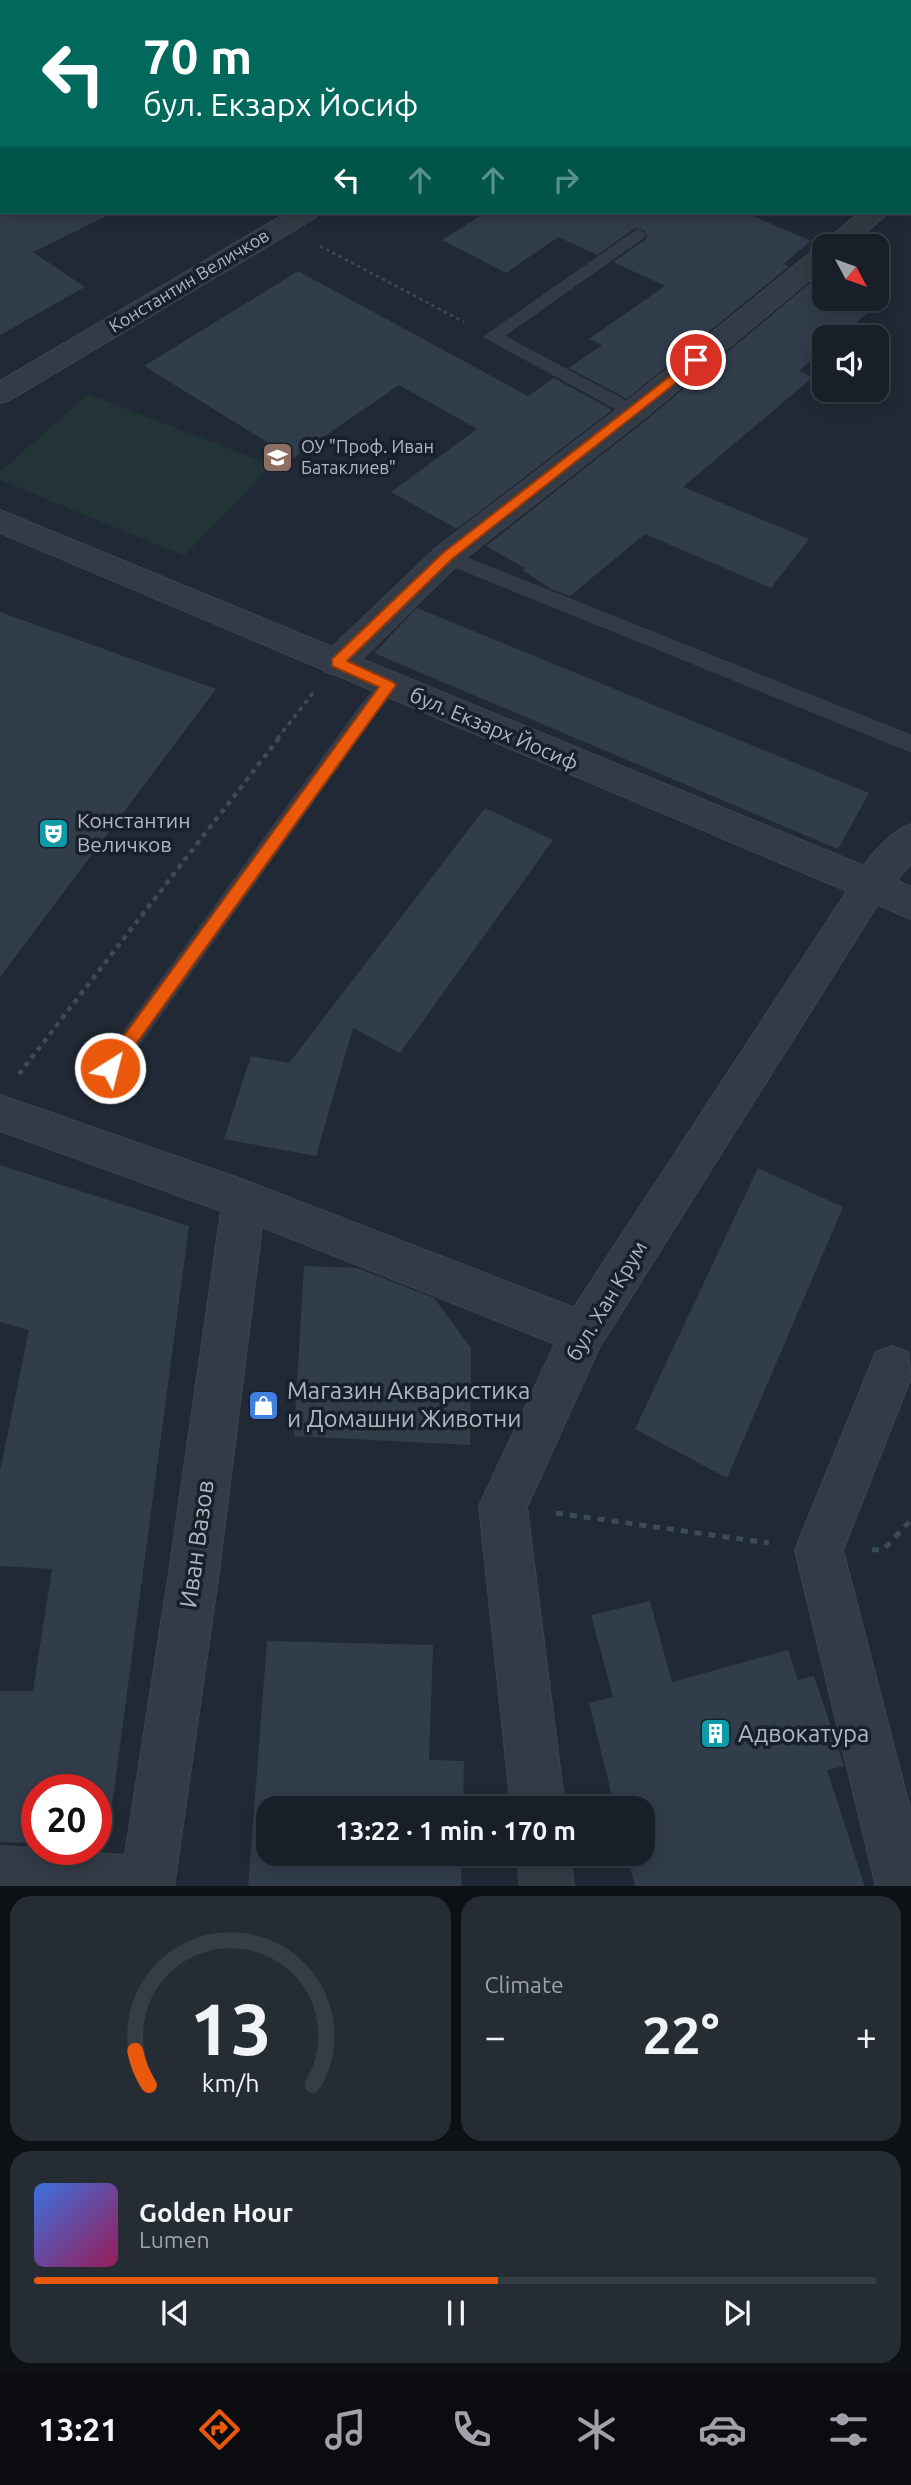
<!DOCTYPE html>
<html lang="en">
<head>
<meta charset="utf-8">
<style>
	:root { --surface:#181f28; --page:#252c34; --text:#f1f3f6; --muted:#9fa2a8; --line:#363d45; --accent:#ea580c }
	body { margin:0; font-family:Ubuntu,sans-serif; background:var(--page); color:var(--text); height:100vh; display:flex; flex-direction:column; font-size:26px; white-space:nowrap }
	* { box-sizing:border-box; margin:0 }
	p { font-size:23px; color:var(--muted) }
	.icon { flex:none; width:38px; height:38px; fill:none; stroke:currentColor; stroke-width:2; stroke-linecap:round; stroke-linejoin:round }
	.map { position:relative; height:1886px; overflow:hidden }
	.details { display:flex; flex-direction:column; gap:10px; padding:10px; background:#0d1116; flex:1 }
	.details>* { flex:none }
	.hud { position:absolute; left:0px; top:0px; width:912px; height:214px; box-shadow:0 4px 18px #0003,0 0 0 2px var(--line); background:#00695c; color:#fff; overflow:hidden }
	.needle { width:46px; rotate:131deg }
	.fabs { position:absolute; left:812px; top:234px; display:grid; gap:14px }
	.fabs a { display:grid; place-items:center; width:77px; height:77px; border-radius:14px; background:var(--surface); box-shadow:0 4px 18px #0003,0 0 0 2px var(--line); font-size:35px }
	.speed { position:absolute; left:21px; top:1774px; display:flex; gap:14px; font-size:35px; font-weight:700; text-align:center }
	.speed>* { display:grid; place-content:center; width:91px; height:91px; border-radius:50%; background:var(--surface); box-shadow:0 4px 18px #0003,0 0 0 2px var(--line); line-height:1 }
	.speed .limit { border:10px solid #d22; background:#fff; color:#111 }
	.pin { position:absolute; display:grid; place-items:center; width:60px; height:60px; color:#fff; margin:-30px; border:4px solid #fff; border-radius:50%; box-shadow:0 2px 7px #0007 }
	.me { position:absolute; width:77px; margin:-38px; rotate:36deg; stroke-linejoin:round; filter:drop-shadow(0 0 5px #0008) }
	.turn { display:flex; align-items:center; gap:24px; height:147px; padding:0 28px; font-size:32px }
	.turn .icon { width:91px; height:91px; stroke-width:2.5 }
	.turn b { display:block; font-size:49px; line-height:60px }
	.lanes { display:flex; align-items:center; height:66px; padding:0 28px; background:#0003; justify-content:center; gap:35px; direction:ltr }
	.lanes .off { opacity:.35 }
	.big { font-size:52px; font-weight:600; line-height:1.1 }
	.details .tile { flex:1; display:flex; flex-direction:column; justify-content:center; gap:10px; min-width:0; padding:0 24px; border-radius:21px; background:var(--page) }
	.details .dial { align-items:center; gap:0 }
	.dial svg { height:182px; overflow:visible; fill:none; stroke:var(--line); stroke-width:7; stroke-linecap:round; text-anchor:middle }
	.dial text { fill:var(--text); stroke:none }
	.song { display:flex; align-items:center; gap:21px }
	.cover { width:84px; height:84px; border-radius:10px; background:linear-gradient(135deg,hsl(220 70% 55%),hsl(330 70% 35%)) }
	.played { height:7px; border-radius:4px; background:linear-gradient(90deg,var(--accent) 55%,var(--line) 55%) }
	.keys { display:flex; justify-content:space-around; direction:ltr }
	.heat { display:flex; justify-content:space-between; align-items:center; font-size:38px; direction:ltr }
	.details .tiles { flex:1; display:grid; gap:10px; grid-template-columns:1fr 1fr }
	.tile:last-child { grid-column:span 2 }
	.trip { position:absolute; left:256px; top:1796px; width:399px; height:70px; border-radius:21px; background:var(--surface); box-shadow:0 4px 18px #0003,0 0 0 2px var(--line); font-weight:600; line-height:70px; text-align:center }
	.tabs { display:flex; height:112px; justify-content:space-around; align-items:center; background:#0a0c10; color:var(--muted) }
	.tabs .icon { width:49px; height:49px }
	.tabs .selected { color:var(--accent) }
	.tabs b { font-size:32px; color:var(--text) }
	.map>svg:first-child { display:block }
	.green { fill:#223436 }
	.building { fill:#323d4c }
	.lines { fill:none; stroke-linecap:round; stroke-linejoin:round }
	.service-casing { stroke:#3d444f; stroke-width:1 }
	.pedestrian-casing { stroke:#3d444f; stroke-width:2 }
	.minor-casing { stroke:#3d444f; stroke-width:2 }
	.tertiary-casing { stroke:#3d444f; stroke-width:2 }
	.path-far3 { stroke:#3a4d4f; stroke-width:2.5; stroke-dasharray:3.5 3.5; stroke-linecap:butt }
	.path-far2 { stroke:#3a4d4f; stroke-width:3.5; stroke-dasharray:4.5 4.5; stroke-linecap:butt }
	.path-far1 { stroke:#3a4d4f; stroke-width:4.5; stroke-dasharray:5 5; stroke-linecap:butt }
	.path { stroke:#3a4d4f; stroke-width:5; stroke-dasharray:7 7; stroke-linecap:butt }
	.service { fill:#333b46; fill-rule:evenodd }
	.pedestrian { fill:#333b46; fill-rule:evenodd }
	.minor { fill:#333b46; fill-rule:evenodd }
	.tertiary { fill:#333b46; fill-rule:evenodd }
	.route { fill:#ea580c; stroke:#983908; stroke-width:2 }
	.labels { text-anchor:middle; stroke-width:7; stroke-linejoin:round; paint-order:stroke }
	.far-street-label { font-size:18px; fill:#adb6c3; stroke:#19202a }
	.far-poi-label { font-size:18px; fill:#adb6c3; stroke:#19202a; text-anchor:start }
	.street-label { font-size:21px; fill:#adb6c3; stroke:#19202a }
	.poi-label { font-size:21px; fill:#adb6c3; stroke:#19202a; text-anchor:start }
	.near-poi-label { font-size:24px; fill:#adb6c3; stroke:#19202a; text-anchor:start }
	.near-street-label { font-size:24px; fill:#adb6c3; stroke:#19202a }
</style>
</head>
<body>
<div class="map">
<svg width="911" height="1887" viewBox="0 0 911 1887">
	<rect width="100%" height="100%" fill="#202935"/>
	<!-- green -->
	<path class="green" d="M88,394L272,465L184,556L0,480V472Z"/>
	<!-- building -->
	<path class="building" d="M0,212H115L33,252L85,287L0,335Z
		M486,212H744L811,241L783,264L789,266L627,399L569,368L602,345L589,339L665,286L613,262L645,240L647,236L645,231L635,228L597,255L558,237L506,273L442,240Z
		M298,271L528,396L554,378L612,410L457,529L391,492L477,429L399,385L293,458L144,366Z
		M816,278L824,282V299H884L838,338H824V349L799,371L813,377L683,487L809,539L771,588L645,534L570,596L551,589L522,570L525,568L486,546L645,421Z
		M417,608L739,740L869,793L838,849L374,653Z
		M0,612L216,689L0,977Z
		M485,808L553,840L400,1053L353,1028L316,1156L224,1139L251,1056L289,1063Z
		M0,1165L189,1226L107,1844H96V1790H37V1843L0,1842V1691H33L52,1569L0,1566V1471L29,1330L0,1322Z
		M758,1168L843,1207L727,1478L635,1429Z
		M304,1266L357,1268L434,1298L471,1348L470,1445L294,1436Z
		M650,1601L672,1682L788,1650L798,1680L814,1676L844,1766L827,1770L865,1887H635L627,1853H642V1808H615L589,1703L613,1697L591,1615Z
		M267,1641L433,1645L429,1760L464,1761L463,1808H268V1853H462L461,1887H248Z"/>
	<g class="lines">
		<defs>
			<path id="service" d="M637,230L643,232L645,235L643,238L504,336L639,408L642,412L633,418L484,337Z
				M447,550L911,735V752L440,561L438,556L440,551Z
				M389,678L396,680L399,685L375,715L118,1075L110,1078L102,1075L98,1068L102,1061L361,705L382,680Z"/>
			<path id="pedestrian" d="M0,1846L148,1857L165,1863L171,1880L169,1887H0Z"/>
			<path id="minor" d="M27,0H51L52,2H28Z
				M499,0H523L524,2H500Z
				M659,0H683L658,2Z
				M0,50H2V64H0Z
				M910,134H911V148H910Z
				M288,212H319L315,218L10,400L0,403V381Z
				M860,212H889L850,247H824V268L643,419L458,564L349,672L337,675L325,672L320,663L325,654L436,548L623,405L815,249L821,248L825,241Z
				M911,824V864L897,880L911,887V919L858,896L852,885C863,863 888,832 911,824Z
				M0,1095L244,1180L583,1311L599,1318L606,1333L599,1348L583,1355L262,1227L219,1572L174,1887H120L169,1572L221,1211L0,1131Z
				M892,1346L908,1352L911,1378L843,1550L911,1812V1887H876L795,1550L876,1352Z"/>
			<path id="tertiary" d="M0,510L884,874L890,885L599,1348L527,1507L565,1808H511L479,1506L567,1318L847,891L0,533Z
				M516,1853H570L574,1887H520Z"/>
		</defs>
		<!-- service casing -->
		<use href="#service" class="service-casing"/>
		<!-- pedestrian casing -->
		<use href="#pedestrian" class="pedestrian-casing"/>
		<!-- minor casing -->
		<use href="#minor" class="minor-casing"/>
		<!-- tertiary casing -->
		<use href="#tertiary" class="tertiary-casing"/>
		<!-- path-far3 -->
		<path class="path-far3" d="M320,246L464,322"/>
		<!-- path-far2 -->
		<path class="path-far2" d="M277,739L313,693"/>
		<!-- path-far1 -->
		<path class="path-far1" d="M19,1074L279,738"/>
		<!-- path -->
		<path class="path" d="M556,1513L769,1543
			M872,1550L884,1549L911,1520"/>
		<!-- service -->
		<use href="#service" class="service"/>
		<!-- pedestrian -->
		<use href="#pedestrian" class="pedestrian"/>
		<!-- minor -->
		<use href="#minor" class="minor"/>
		<!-- tertiary -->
		<use href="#tertiary" class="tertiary"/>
	</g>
	<!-- route -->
	<path class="route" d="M696,356L702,360L701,363L452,559L347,661L393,682L396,685L115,1073L110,1075L104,1073L101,1068L104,1063L379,687L332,666V659L443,553Z"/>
	<!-- icons -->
	<defs>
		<symbol id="school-square" viewBox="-11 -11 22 22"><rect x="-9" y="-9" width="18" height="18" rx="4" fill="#8d6e63" stroke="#19202a"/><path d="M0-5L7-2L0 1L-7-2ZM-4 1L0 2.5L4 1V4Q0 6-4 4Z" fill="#fff"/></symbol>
		<symbol id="theatre-square" viewBox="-11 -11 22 22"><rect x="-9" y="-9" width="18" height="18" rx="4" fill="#0f9aa8" stroke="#19202a"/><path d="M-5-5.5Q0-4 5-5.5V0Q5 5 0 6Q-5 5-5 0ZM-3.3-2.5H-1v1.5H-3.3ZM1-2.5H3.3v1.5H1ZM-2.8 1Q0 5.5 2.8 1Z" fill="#fff"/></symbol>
		<symbol id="shop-square" viewBox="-11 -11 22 22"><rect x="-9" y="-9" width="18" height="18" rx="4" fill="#3f7fe0" stroke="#19202a"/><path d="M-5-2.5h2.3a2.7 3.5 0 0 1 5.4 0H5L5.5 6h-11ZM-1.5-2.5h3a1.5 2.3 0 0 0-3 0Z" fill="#fff"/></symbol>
		<symbol id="building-square" viewBox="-11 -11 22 22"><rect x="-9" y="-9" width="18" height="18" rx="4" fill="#0f9aa8" stroke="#19202a"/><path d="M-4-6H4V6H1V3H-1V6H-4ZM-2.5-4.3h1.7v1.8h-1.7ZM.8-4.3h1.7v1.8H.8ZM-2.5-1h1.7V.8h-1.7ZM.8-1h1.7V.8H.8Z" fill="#fff"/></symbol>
	</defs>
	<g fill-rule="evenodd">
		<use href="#school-square" x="260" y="440" width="35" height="35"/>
		<use href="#theatre-square" x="36" y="816" width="35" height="35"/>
		<use href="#shop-square" x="246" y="1388" width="35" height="35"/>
		<use href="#building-square" x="698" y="1716" width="35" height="35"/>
	</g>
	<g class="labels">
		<!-- far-street labels -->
		<g class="far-street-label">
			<text transform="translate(189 281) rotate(-31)" y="6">Константин Величков</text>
		</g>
		<!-- far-poi labels -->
		<g class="far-poi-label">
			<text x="301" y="453">ОУ "Проф. Иван<tspan x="301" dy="21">Батаклиев"</tspan></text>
		</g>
		<!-- street labels -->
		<g class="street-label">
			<text transform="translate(494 729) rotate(23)" y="7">бул. Екзарх Йосиф</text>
			<text transform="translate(607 1301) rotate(-59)" y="7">бул. Хан Крум</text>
		</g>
		<!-- poi labels -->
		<g class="poi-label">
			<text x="77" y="828">Константин<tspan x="77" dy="24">Величков</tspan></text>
		</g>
		<!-- near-poi labels -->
		<g class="near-poi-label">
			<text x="287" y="1399">Магазин Акваристика<tspan x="287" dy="28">и Домашни Животни</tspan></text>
			<text x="738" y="1742">Адвокатура</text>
		</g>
		<!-- near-street labels -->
		<g class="near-street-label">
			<text transform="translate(197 1544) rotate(-82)" y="8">Иван Вазов</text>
		</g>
	</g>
</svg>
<div class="fabs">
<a><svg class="needle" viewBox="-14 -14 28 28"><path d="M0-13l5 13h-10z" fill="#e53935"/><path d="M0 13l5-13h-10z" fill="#9fa2a8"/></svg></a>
<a><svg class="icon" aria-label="sound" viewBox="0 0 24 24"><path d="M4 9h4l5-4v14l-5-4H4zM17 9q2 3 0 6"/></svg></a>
</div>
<div class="speed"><div class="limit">20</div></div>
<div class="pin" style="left:696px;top:360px;background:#d93025"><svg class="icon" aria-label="arrive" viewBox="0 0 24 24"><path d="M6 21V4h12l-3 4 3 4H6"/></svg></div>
<svg class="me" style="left:110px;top:1068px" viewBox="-20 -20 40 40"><circle r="17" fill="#ea580c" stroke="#fff" stroke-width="3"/><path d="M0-11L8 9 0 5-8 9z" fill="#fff"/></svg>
<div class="trip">13:22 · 1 min · 170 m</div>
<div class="hud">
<div class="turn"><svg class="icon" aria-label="left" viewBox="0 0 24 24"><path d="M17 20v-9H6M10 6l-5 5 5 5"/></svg><div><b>70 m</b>бул. Екзарх Йосиф</div></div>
<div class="lanes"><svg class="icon" aria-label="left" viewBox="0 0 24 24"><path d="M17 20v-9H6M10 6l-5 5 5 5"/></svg><svg class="icon off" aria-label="ahead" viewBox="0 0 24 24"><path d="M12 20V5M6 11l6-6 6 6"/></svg><svg class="icon off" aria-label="ahead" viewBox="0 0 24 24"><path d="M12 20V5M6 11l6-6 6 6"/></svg><svg class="icon off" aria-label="right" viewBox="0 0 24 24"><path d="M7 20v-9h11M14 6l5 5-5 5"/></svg></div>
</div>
</div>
<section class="details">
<div class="tiles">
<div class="tile dial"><svg viewBox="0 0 100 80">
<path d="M14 69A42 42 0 1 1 86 69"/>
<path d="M14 69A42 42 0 0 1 8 54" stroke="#ea580c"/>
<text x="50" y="56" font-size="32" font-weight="700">13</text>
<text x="50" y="72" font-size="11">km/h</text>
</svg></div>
<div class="tile"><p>Climate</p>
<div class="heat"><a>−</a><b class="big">22°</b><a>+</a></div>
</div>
<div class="tile">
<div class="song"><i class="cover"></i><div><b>Golden Hour</b><p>Lumen</p></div></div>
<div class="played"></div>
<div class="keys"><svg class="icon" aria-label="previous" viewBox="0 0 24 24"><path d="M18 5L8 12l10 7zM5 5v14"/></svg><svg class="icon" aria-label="pause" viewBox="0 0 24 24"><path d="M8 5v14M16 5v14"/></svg><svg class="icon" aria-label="next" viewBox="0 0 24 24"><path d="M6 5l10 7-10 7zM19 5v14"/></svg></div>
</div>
</div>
</section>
<nav class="tabs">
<b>13:21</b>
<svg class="icon selected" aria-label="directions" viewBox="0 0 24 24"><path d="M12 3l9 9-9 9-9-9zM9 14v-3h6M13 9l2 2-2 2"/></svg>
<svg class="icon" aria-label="music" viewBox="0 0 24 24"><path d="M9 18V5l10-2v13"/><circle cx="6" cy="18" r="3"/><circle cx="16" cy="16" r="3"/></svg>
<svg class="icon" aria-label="phone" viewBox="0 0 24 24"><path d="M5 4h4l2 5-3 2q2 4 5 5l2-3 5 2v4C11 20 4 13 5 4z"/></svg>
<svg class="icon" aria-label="climate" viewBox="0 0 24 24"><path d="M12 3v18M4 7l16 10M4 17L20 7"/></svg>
<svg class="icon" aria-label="car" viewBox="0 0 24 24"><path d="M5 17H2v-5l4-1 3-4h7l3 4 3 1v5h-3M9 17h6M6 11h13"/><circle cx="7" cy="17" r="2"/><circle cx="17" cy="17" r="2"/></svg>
<svg class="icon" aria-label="filters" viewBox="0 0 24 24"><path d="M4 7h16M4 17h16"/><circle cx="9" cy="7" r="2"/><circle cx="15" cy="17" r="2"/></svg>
</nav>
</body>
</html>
